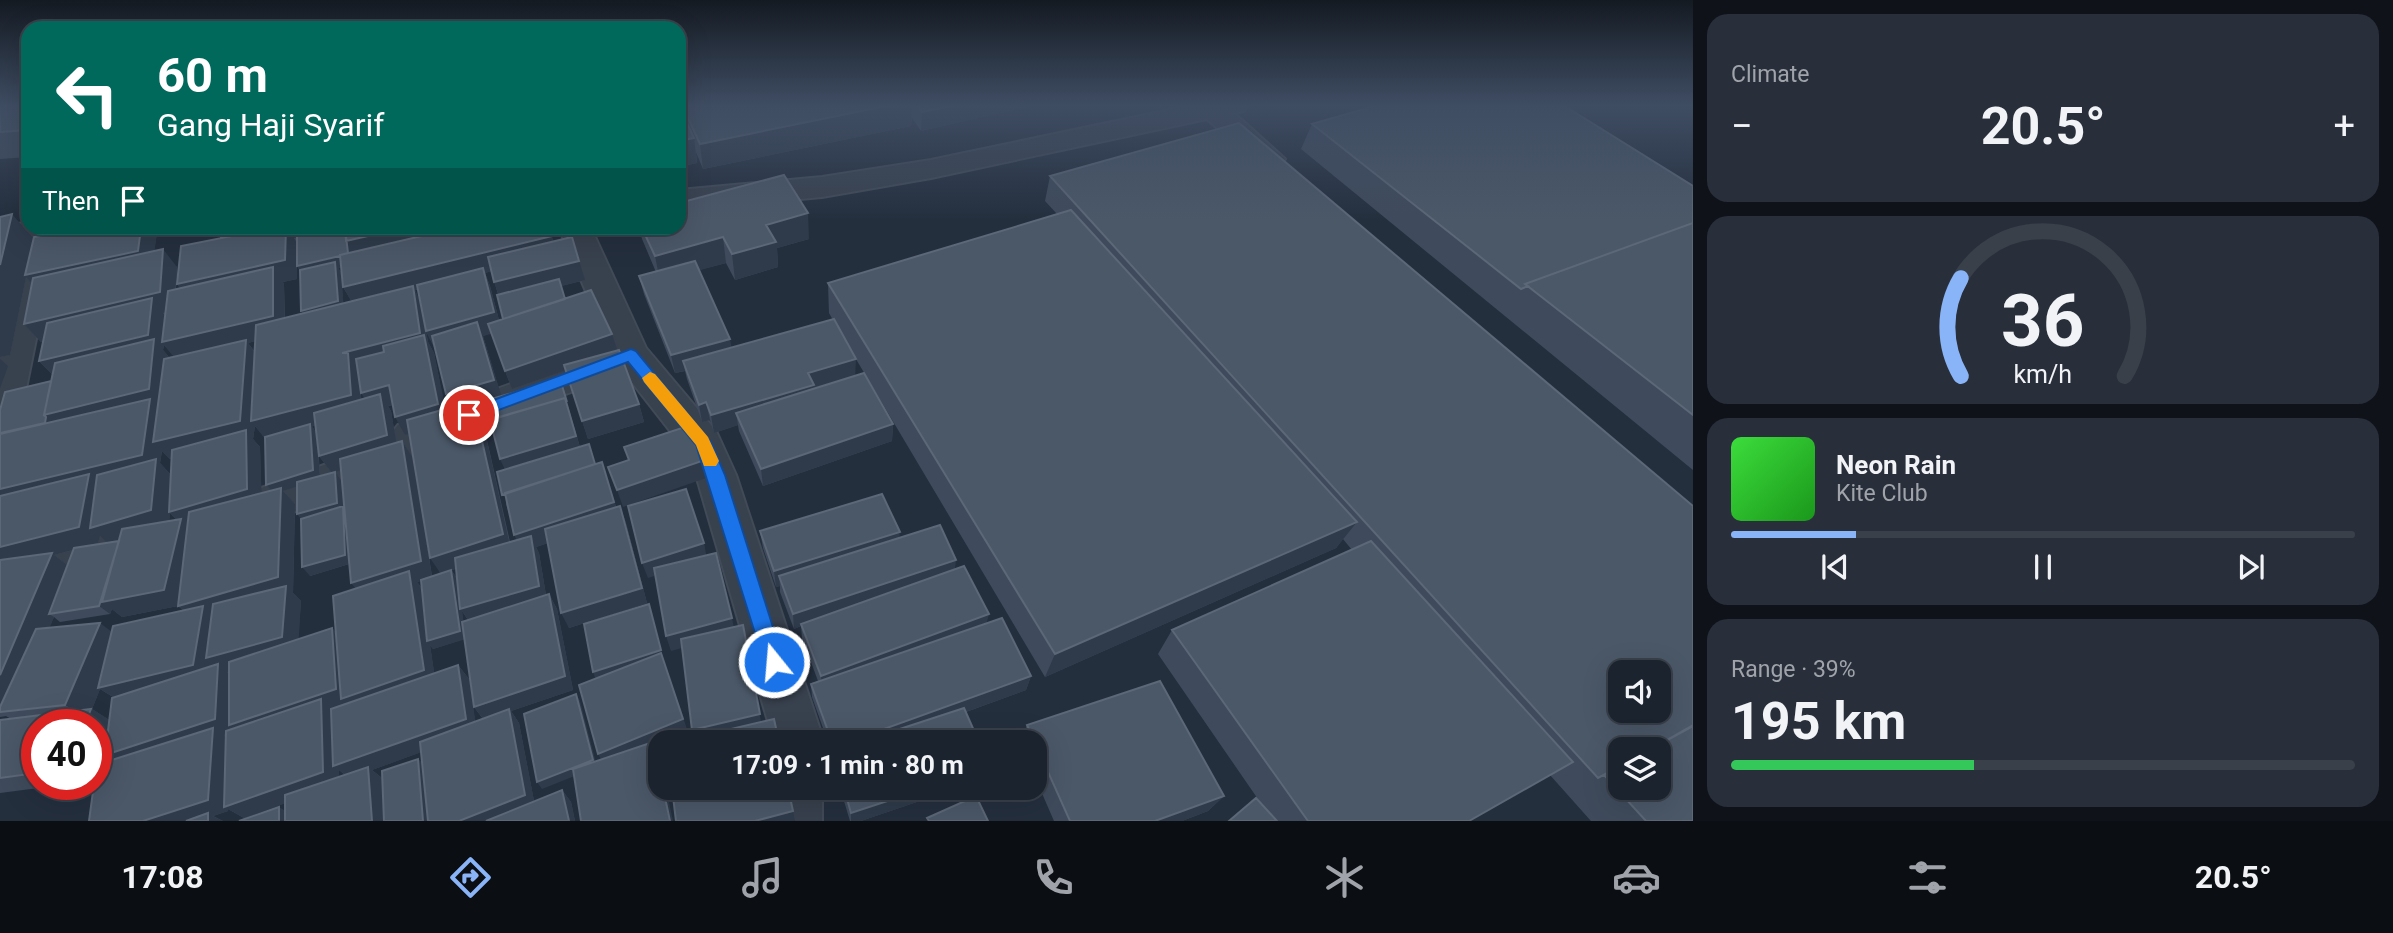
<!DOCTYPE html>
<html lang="en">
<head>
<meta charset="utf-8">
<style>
	:root { --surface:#1b232e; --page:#282f3a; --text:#f1f3f6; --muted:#a0a4aa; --line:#39404a; --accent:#8ab4f8 }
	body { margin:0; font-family:Roboto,sans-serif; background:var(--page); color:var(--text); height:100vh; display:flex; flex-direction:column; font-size:26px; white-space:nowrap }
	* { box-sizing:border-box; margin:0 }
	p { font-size:23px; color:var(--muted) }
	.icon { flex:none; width:38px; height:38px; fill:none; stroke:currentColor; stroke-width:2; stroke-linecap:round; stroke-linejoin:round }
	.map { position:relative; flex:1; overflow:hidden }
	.sheet { display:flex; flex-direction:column; gap:14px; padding:14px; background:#0f1319; width:700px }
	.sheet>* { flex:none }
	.top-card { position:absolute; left:21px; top:21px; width:665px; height:214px; border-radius:21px; box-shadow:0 7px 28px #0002,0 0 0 2px var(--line); background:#00695c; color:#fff; overflow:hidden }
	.buttons { position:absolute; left:1608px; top:660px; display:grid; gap:14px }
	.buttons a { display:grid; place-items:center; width:63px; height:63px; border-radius:14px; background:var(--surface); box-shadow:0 7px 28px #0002,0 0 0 2px var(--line); font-size:35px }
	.speed { position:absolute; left:21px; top:709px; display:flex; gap:14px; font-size:35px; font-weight:700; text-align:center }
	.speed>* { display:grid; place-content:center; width:91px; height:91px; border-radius:50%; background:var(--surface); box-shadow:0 7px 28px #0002,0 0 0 2px var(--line); line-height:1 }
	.speed .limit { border:10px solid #d22; background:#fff; color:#111 }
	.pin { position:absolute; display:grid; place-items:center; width:60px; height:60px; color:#fff; margin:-30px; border:4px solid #fff; border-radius:50%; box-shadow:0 2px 7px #0007 }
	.me { position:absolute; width:77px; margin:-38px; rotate:343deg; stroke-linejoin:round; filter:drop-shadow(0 0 5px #0008) }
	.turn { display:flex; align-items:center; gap:24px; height:147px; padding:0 21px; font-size:32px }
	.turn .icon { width:91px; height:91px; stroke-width:2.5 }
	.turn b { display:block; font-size:49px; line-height:60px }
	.then { display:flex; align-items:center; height:66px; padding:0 21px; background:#0003; gap:14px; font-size:26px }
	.big { font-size:52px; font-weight:700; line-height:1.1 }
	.sheet .card { flex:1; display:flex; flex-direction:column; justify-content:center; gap:10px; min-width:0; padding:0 24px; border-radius:21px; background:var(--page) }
	.sheet .dial { align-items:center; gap:0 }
	.dial svg { height:182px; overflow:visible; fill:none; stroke:var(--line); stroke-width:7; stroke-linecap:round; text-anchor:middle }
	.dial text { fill:var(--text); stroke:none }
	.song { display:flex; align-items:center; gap:21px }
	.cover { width:84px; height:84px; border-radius:10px; background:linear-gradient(135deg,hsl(120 70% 55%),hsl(120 70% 35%)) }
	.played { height:7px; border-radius:4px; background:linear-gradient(90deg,var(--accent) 20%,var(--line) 20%) }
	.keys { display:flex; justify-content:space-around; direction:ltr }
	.heat { display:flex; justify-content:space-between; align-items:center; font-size:38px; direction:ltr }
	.charge { height:10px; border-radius:5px; background:linear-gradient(90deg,#34c759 39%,var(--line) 0) }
	.trip { position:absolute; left:648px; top:730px; width:399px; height:70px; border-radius:21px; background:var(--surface); box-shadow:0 7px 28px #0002,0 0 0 2px var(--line); font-weight:700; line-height:70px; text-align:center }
	.tabs { display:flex; height:112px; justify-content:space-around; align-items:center; background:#0b0e12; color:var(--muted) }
	.tabs .icon { width:49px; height:49px }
	.tabs .on { color:var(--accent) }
	.tabs b { font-size:32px; color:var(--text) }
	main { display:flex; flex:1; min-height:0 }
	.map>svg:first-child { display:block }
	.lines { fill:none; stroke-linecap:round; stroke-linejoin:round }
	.minor-casing { stroke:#414a57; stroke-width:4 }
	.minor { fill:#38414e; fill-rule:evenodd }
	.wall { fill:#3f4b5c; fill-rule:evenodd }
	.shaded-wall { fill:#2f3b4b; fill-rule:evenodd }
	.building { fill:#4b5868; stroke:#5c6777; stroke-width:2; fill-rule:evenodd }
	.route { fill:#1a73e8; stroke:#114b97; stroke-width:2 }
	.slow { fill:#f59e0b }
</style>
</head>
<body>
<main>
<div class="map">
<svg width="1693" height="821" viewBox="0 0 1693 821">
	<rect width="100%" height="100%" fill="#242f3e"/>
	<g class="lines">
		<defs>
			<path id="minor" d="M1193,105H1248L1244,111L1234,113L1285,159L1281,165L1270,168L1259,165L1207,119L931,178L822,197L679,210V190L822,177L931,160Z
				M28,222V228L58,230L19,423L14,434L0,438V340L22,245L0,250V228Z
				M559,228H591L646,348L716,431L736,475L824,742H774L696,475L685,450L624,372L426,447L412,465L253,528L238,533L223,528L217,515L223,502L384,443L398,425L610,348Z
				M122,526L137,532L144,545L137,558L0,592V554Z
				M771,788H822V821H770Z"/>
		</defs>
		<!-- minor casing -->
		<use href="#minor" class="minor-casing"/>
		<!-- minor -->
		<use href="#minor" class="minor"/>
	</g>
	<!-- wall -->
	<path class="wall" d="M0,105H28V157L0,159Z
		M679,105H1035L921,131L912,118L911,126L703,169L696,152L697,163L679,167Z
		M1312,124L1693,186V470L1301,149Z
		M1050,176L1693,821H1591L1550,775L1469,821H1229L1260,802L1158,654L1172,630L1352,550L1343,539L1336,548L1045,677L850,349L855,375L893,424L892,441L763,486L739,431L738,425L714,433L710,420L702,422L687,379L685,371L675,373L644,294L639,276L656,272L642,239L639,228H679L809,239L777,248L778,267L735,280L726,263L699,270L732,348L833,320L829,313L828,283L1057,214L1045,201Z
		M0,217L33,239L157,233L154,251L177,267L176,289L180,288L177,284L302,230L554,241L585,280L561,286L565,299L617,350L639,404L644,422L588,439L566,370L512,389L491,333L483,336L501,396L560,379L580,447L596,464L617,508L620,506L626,523L647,603L569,628L548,543L536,547L539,553L546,595L549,594L557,609L573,690L511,711L519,723L534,801L562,790L571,802L575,821H239L285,810V803L244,818L228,809V811L213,816L223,821H89L96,784V724H37V784H69L0,793V720L11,719L6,716L0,717V410L51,381L52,374L39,361L43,342H41L24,324L32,283L26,277L10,355L0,357ZM297,260V266L300,270L303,314L285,318L284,285L283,282L297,279ZM341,267L343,287L352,302L343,304L341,272L338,268ZM491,271L498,294L503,319L499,320L490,286L485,273ZM415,290H418L420,302ZM426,331L435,349L452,407L445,409L434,353L428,342ZM255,341V352L248,343ZM164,345L174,356L169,357L163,350ZM361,389L365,398L361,399ZM488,402L505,470L506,504L517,540L510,542L482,418L475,406ZM393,405L405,435L410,433L440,573L432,576L413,458L402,441L396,442L391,411L388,406ZM316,425V433L312,426ZM255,426L265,438L266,485L271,490L261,493L260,447L253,439ZM318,444L319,456L332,473L341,470L342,481L335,472L320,476ZM162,451L170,459H172L171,475L160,463ZM297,486L310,576L349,564L356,588L336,633L332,628L298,639L301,601L293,593L295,504L283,491ZM170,513L177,520L169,521ZM100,536L108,543L87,546L98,543ZM74,550L68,565L54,555ZM456,569L457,578L451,570ZM421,581L423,599L421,587L417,582ZM178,606L183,610L112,631L49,628L54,617L60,622L110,614L112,609L122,617ZM462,611L468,620L463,622ZM464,639L474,707L483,719L475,722L469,679L458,665L434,673L430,645L433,649ZM100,689L113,697L109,720L92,709ZM107,740L113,759L98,764ZM421,752L422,762L382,778L372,770ZM339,770L345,775L339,777Z
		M760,531L899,538L955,569L987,624L1031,676L1026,690L966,712L979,742H828L812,697L811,684L818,681L802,638L801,626L794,629L780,592V586L776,587L763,548Z
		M1027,725L1224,796L1208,811L1182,821H1054L1034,775V742H1020Z
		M840,788H958L861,821H850Z"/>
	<!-- shaded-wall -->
	<path class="shaded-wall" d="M891,105H912L911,126L703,169L700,144Z
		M956,105H1035L921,131L922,112Z
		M694,138L697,163L679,167V141Z
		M808,213L809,239L777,248L778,267L735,280L732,254L766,225Z
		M12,214L34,239L141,228H153L157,233L152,269L42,294L26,277L10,355L0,357V265Z
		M286,228H302V236L294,238L297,243V279L283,282L284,285L285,334L248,343L259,358L255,420L351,395L349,365L342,353L420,333L413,291L354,306L343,287L552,236L558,254L485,273L490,286L502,331L483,336L502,398L475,406L482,418L511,550L451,570L457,578L461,609L539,586L533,548L523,551L514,535L614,502L602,462L620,519L536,547L539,553L547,601L471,624L462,611L466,639L433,649L430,645L436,684L356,713L346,704L332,709L336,712L338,764L466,719L458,665L469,679L477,732L372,770L383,779L386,821H372L369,771L349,778L339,770V784L244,818L228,809V811L213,816L223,821H208V818L198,821H143L208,800L212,739L127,767L105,755L215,719L218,667L214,664L212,679L120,701L100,689L92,709L113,722L96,768V724H85L88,718L65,705L100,623L120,638L101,687L193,665L200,620L196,621L178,606L122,617L112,609L110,614L99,606L121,541L131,549L115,599L164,590L180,523L170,513L169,527L109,544L100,536L98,543L54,555L73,569L55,613L49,614L54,617L16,710L7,711L0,707V675L52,555L0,568V547L79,527L86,490L0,511V489L142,455L148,411L63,433L56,426L55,432L4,444L0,441V433L45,423L46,417L44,415H46L54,381L64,390L59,412L149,389L152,356L57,379L39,361L148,335L150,316L41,342L24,324L160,292L163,249L177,267L174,310L163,313L166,317L164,342L273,316V284L191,302L177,284L285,260L286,240L227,252L220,242L286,229ZM484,273L494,312L426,331L422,305L415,290ZM426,331L435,349L481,336L494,380L446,394L455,412L474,406L503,534L430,558L441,574L451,570L460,631L429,641L421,587L417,582L432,577L413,458L402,441L421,561L351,583L365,599L411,584L424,670L350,696L346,643L332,628L336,689L234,723L235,678L227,672L298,652L301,601L293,593L295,504L283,491L320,479L317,434L312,426L363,413L358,370L428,351L438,404L395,417L405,435L448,421L434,353L428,342ZM245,344L240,421L163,440L166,416L159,409L165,407L169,357L163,350L164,345L177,361ZM255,426L265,439L310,427L313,470L266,485L274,493L281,491L278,577L182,605L198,536L190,528L262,506L260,447L253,439ZM246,440L247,489L170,512L172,476L160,463L162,451L170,459ZM154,473L151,510L102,524L108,491L102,486ZM285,596L282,637L215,656L220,621L214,616ZM321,712L323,772L228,805L232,741L224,735L234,732V729L247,738Z
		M403,228H521L338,268L341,272L344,311L307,320L301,311L303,276L297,266L346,241Z
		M723,237L726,263L660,281L655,256Z
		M579,261L585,280L501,301L494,282Z
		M612,334L618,352L512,389L505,371Z
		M730,339L733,357L683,361L685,371L675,373L671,355Z
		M0,359L8,366L0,388Z
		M856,359L855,377L736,413L738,425L714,433L711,415L808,373Z
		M560,379L582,454L508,476L500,459Z
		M389,385L399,403L388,406L391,411L398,452L332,473L319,456L372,410L361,393Z
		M706,402L710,420L702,422L699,405Z
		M639,404L644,422L588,439L582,421Z
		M893,424L892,441L763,486L761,469Z
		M702,461L706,478L623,507L617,490Z
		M335,472L342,481L352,563L310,576L302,567L304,523L297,514Z
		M620,506L626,523L647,603L569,628L561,613Z
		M1357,522L1336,548L1045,677L1055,654Z
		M900,532L898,549L779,576L780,586L776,587L774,571Z
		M704,543L707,559L648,578L642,563Z
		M956,560L954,576L801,624V626L794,629L793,614Z
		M549,594L557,609L573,690L511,711L519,723L535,806L498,821H459L485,721L474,707Z
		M649,604L663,658L688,732L664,742H660V744L654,746L660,760V774L605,766L598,754L596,680L593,672Z
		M989,614L985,629L822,690L821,676Z
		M732,618L735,633L671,651L666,636Z
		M743,625L762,727L697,742L692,730Z
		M1031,676L1026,690L883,742H848Z
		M576,694L580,701L597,767L542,789L537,782Z
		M418,759L425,765L429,821H423Z
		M663,788H666L673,821H670Z
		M927,788H958L861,821H851V813Z
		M562,790L571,802L575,821H569Z
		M1224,796L1208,811L1182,821H1155Z
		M279,807L297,818V821H279Z
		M793,811L795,821H755Z"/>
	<!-- building -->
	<path class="building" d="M0,105H28V130L0,132Z
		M682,105H891L700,144Z
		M917,105H956L922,112Z
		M1378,105H1563L1693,186V223L1525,284L1528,286L1521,289L1312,124Z
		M679,106L694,138L679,141Z
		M1239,123L1693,506V725L1651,749H1620V766L1598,778L1050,176ZM1620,672H1659V710H1620Z
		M784,175L808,213L766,225L776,242L732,254L723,237L655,256L642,228H679V203Z
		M1071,210L1357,522L1055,654L828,283Z
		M12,214L0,265V217Z
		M1693,223V415L1525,284Z
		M81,228H141L138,251L25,275L34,237Z
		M228,228H273L221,238L222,229Z
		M273,228H286L285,260L177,284L181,246Z
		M314,228H345L348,253L340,255V256L297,266V231Z
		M345,228H403L346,241Z
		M456,228H550L552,236L343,287L340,255Z
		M572,237L579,261L494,282L488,257Z
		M163,249L160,292L24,324L33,278Z
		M695,261L730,339L671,355L639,276Z
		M335,262L338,301L301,311L300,270Z
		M273,267V316L162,342L168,291Z
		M483,268L494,312L426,331L417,285Z
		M559,279L565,299L503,319L497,295Z
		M413,286L420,333L342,353H348L351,395L251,421L256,325Z
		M591,290L612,334L505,371L488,324Z
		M152,298L148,335L39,361L47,323Z
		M834,319L856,359L808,373L814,385L711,415L706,402L699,405L683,361Z
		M477,322L494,380L446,394L432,336Z
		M424,335L438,404L395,417L389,385L361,393L356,359L384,352L383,346Z
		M154,339L149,389L44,415L55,363Z
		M246,340L240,421L153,442L164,359Z
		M619,350L639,404L582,421L564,365Z
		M864,373L893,424L761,469L736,413Z
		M560,379L567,402L565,398L492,419L488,400Z
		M51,381L44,415L46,417L45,423L0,433V410L5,392Z
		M380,394L387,435L319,456L314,413Z
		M565,398L576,436L500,459L490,420Z
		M150,399L142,455L0,489V434Z
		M473,401L503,534L430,558L407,420Z
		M310,424L313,470L266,485L265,437Z
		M688,426L702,461L617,490L608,467L629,460L624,447Z
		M246,430L247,489L169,512L172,450Z
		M402,441L421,561L351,583L340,459Z
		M589,444L595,464L502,495L497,472Z
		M156,459L151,510L90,528L97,475Z
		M602,462L614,502L514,535L505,493Z
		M335,472L337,503L297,514V482Z
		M89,474L79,527L0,547V496Z
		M281,488L278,577L178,606L189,512Z
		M686,489L704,543L642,563L628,506Z
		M882,494L900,532L774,571L760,531Z
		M343,506L345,555L302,567L301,519Z
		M620,506L642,588L561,613L545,529Z
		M181,519L164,590L102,602L122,529Z
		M940,525L956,560L793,614L779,576Z
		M531,536L539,586L460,609L455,558Z
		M119,541L99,606L49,614L74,548Z
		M1371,541L1573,762L1469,821H1308L1172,630Z
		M52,553L0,675V560Z
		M716,553L732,618L666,636L654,568Z
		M964,566L989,614L821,676L801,624Z
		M451,570L460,631L427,641L421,580Z
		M409,571L424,670L341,699L333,596Z
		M286,586L282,637L206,658L213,604Z
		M549,594L565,676L474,707L462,622Z
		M649,604L661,650L593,672L584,624Z
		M203,606L193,665L98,688L113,626Z
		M1002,618L1031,676L848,742H832L811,684Z
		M100,623L65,705L0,712V707L36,629Z
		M743,625L760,714L692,730L681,639Z
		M332,628L336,689L229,725V662Z
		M661,653L683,719L598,754L579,685Z
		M218,664L215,719L105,755L112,698Z
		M458,665L466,719L333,766L331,709Z
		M1160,681L1224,796L1155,821H1070L1027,725Z
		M576,694L593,760L537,782L524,714Z
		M321,699L323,772L224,807L226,731Z
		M964,708L979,742H860Z
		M91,709L85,724H37V773L0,778V720Z
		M509,709L525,795L459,821H428L420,742Z
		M774,719L779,742H676Z
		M1693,726V821H1646L1604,775L1620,766V788H1659V749H1651Z
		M213,728L208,800L143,821H89L94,784H96V765Z
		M653,742L660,774V788H663L670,821H581L573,769Z
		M418,759L423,821H384L382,771Z
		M368,767L372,821H285V795Z
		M672,788H788L793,811L755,821H676Z
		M844,788H927L851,813Z
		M562,790L569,821H486Z
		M976,796L988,821H929L927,818Z
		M1256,798L1277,821H1229Z
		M279,807V821H239Z
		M208,813V821H186Z"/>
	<!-- sky -->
	<linearGradient id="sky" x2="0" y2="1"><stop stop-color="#141a22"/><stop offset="0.48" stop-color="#3f4d63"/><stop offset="1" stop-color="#3f4d63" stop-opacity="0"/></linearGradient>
	<rect width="1693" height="220" fill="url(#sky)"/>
	<!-- route -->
	<path class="route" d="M631,349L636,351L711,442L725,475L784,662L781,669L774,671L767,669L764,662L696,445L628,362L469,421L461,415L464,411Z"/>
	<!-- slow -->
	<path class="slow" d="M650,372L655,374L708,437L719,461L716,466H704L696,445L644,382L642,378Z"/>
</svg>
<div class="buttons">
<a><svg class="icon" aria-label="sound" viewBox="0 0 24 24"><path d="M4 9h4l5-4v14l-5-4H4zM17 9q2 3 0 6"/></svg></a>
<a><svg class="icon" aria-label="layers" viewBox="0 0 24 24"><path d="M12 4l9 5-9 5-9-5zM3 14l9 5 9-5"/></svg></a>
</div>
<div class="speed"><div class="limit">40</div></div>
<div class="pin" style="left:469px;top:415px;background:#d93025"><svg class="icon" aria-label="arrive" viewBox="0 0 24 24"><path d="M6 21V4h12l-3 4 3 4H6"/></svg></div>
<svg class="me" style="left:774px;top:662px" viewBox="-20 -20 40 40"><circle r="17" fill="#1a73e8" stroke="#fff" stroke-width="3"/><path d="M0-11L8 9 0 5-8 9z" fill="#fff"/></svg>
<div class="trip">17:09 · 1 min · 80 m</div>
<div class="top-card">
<div class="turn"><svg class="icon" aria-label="left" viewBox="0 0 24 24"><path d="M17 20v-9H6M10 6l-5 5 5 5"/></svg><div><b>60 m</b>Gang Haji Syarif</div></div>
<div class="then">Then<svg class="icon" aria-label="arrive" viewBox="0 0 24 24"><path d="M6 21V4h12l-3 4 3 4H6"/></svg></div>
</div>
</div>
<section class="sheet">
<div class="card"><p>Climate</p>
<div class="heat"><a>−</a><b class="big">20.5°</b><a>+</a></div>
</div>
<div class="card dial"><svg viewBox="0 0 100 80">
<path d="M14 69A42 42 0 1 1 86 69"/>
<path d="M14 69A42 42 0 0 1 14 26" stroke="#8ab4f8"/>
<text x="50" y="56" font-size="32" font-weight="700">36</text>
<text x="50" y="72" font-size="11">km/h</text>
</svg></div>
<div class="card">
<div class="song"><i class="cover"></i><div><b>Neon Rain</b><p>Kite Club</p></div></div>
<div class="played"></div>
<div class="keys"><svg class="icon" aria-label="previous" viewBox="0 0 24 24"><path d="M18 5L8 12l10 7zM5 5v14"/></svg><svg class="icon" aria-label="pause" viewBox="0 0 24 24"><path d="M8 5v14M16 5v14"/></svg><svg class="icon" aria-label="next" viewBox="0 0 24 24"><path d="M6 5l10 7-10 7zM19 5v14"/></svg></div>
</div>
<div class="card"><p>Range · 39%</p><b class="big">195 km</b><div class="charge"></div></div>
</section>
</main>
<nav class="tabs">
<b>17:08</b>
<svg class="icon on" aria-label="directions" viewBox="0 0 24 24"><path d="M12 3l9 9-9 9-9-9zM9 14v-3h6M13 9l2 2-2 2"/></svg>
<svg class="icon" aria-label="music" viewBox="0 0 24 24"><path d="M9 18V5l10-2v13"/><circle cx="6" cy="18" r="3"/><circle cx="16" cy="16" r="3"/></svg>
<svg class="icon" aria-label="phone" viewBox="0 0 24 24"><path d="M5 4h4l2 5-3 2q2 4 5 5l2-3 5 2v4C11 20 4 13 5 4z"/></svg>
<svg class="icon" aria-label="climate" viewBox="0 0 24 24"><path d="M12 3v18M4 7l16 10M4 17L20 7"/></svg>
<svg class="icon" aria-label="car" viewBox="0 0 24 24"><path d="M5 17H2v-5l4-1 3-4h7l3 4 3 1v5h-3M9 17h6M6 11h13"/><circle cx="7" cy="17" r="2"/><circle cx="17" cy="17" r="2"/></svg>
<svg class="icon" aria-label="filters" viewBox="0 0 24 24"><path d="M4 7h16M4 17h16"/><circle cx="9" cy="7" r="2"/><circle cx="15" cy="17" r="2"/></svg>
<b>20.5°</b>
</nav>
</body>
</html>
